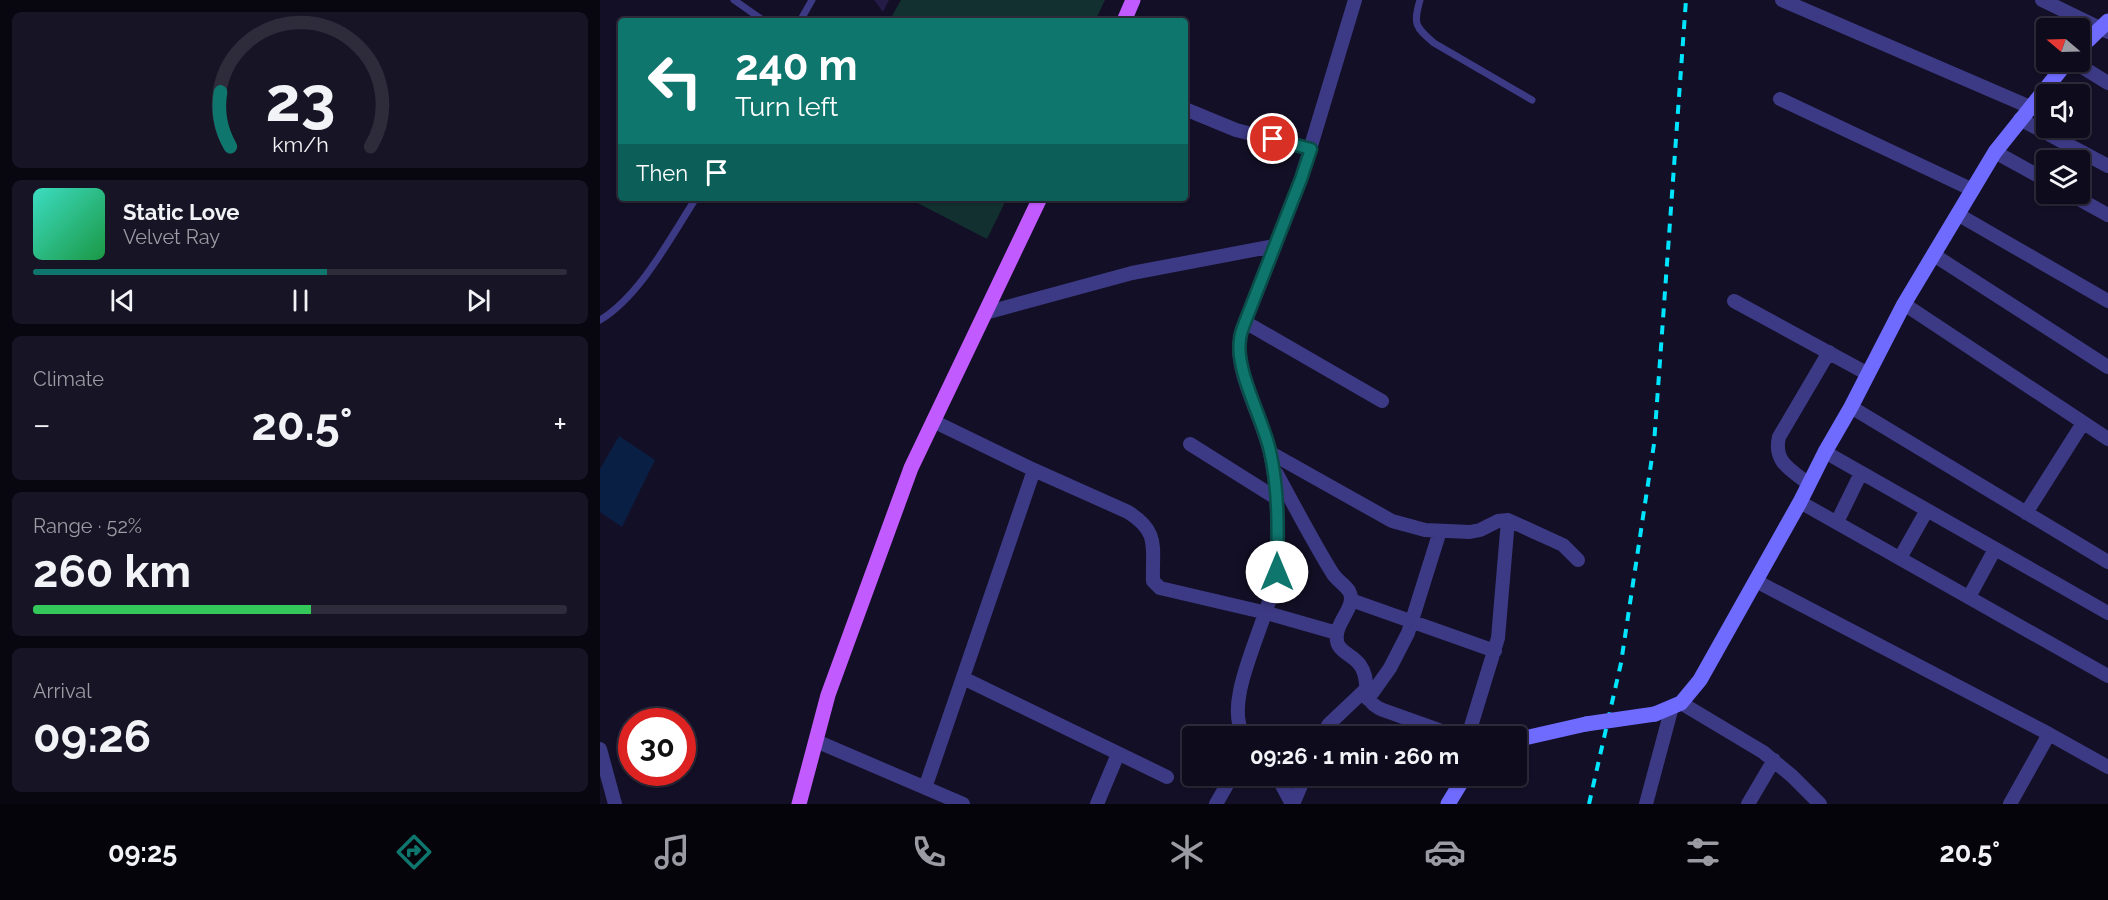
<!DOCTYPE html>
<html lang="en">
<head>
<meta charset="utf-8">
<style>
	:root { --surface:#0e0b1c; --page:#171425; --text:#f1f3f6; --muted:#9b9ba3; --line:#2e2b3b; --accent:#0f766e }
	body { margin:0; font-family:Raleway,sans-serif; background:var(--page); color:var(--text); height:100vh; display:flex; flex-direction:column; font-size:22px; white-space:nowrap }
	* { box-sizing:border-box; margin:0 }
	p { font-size:20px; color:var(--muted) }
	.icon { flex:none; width:33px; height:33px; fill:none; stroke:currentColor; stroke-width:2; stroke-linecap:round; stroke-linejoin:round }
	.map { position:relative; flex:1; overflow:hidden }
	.details { display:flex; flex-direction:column; gap:12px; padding:12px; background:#08060f; width:600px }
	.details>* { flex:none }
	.hud { position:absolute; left:18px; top:18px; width:570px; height:183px; border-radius:6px; box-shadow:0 2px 4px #0004,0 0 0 2px var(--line); background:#0f766e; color:#fff; overflow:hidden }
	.needle { width:39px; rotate:289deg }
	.fabs { position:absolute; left:1436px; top:18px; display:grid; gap:12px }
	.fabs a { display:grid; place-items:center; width:54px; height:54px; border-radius:6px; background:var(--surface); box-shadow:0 2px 4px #0004,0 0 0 2px var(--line); font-size:30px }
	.speed { position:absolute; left:18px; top:708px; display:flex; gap:12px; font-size:30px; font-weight:700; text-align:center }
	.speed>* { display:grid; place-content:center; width:78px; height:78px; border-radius:50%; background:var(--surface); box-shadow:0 2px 4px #0004,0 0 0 2px var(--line); line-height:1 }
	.speed .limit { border:9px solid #d22; background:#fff; color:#111 }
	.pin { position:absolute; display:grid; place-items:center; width:51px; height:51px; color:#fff; margin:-26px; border:3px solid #fff; border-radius:50%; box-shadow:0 2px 6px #0007 }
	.me { position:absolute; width:66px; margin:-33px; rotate:0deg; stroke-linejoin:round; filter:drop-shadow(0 0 4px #0008) }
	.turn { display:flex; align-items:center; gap:21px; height:126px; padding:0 18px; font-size:27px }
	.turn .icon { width:78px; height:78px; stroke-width:2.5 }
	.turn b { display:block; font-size:42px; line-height:51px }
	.then { display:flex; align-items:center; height:57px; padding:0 18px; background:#0003; gap:12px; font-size:22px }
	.big { font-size:45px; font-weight:700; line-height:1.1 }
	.details .widget { flex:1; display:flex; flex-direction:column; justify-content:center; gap:9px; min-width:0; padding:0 21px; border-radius:9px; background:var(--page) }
	.details .dial { align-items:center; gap:0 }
	.dial svg { height:156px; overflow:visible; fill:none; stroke:var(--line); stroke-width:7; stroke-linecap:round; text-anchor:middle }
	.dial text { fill:var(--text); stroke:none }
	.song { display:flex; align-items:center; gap:18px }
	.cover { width:72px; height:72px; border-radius:9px; background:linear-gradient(135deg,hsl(170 70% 55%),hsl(140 70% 35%)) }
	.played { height:6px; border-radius:3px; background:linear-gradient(90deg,var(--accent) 55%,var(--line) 55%) }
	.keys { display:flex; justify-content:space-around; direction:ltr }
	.heat { display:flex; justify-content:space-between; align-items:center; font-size:33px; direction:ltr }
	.charge { height:9px; border-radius:4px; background:linear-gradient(90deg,#34c759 52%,var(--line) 0) }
	.trip { position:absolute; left:582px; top:726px; width:345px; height:60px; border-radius:6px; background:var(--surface); box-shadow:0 2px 4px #0004,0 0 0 2px var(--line); font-weight:700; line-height:60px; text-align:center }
	.tab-bar { display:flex; height:96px; justify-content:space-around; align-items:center; background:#06040b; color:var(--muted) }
	.tab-bar .icon { width:42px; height:42px }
	.tab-bar .active { color:var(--accent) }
	.tab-bar b { font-size:27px; color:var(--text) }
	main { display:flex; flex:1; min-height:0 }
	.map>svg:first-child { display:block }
	.green { fill:#12302f }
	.water { fill:#0a1f44 }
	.building { fill:#241b47 }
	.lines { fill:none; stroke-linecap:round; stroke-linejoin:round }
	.lane { stroke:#3d3a85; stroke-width:7 }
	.street { stroke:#3d3a85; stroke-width:14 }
	.secondary { stroke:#6f6bff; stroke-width:15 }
	.primary { stroke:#c25bff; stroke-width:15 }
	.rail { stroke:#00e5ff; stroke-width:4; stroke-dasharray:9 8; stroke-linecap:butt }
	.secondary-bridge { stroke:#6f6bff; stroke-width:15 }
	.route-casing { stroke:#0a4d48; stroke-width:15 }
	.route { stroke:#0f766e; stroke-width:10 }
</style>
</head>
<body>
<main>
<section class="details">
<div class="widget dial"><svg viewBox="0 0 100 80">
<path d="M14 69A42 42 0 1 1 86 69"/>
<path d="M14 69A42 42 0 0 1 9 41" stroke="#0f766e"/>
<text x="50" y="56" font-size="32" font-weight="700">23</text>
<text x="50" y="72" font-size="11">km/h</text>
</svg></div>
<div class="widget">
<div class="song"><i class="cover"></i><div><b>Static Love</b><p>Velvet Ray</p></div></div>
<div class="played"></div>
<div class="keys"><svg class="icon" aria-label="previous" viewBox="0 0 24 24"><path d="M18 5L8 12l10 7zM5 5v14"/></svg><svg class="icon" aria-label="pause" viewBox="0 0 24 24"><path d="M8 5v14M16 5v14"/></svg><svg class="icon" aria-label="next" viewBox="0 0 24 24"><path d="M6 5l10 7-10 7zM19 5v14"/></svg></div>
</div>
<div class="widget"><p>Climate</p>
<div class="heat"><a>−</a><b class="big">20.5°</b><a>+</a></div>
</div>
<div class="widget"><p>Range · 52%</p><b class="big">260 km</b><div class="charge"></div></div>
<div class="widget"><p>Arrival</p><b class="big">09:26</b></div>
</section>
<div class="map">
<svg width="1508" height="804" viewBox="0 0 1508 804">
	<rect width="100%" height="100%" fill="#130f26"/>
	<!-- green -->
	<path class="green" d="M301,0H505L495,21H289Z
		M308,198H407L387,239Z"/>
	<!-- water -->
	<path class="water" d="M19,436L55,460L22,527L0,512V469Z"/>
	<!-- building -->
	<path class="building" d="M274,0H289L283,12Z"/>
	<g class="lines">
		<!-- lane -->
		<path class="lane" d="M134,0L164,21
			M820,0C813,24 815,27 834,43L932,100
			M200,21L212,0
			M0,320C40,296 71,237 96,198"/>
		<!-- street -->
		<path class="street" d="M1182,0L1430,107
			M1442,0L1508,32
			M1474,62L1508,83
			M1180,99L1373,190
			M585,109L636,130L711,149
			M1420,119L1508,166
			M1395,152L1446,180
			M1470,194L1508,215
			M1359,215L1508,301
			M1334,255L1508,367
			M1134,301L1268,374
			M1304,304L1508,439
			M385,313L532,273L674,246
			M645,322L782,401
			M1251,407L1508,562
			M333,421L434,470L528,512C560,532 552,547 553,581L560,588L667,613L737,633
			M590,444L676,498
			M1225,452L1508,613
			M671,453L792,521L825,530L870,532L880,530L898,521L908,520L963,545L978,560
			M677,474C695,507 713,542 733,574C737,580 745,585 749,591C757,605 738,620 737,634C734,652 752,653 760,665C773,683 757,699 783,710L856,736
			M1209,484C1191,470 1173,462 1179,437L1229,352
			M1200,502L1508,676
			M1426,513L1483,423
			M1237,522L1261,473
			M1300,558L1327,510
			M1156,581L1449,734
			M1369,597L1395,549
			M751,600L895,651
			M363,678L567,777
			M768,699L790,668L808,633L840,531
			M1081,703L1163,752L1192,776L1220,804
			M644,736C619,697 677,610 677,562C678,526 678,488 670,453C663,420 634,372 640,339C640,333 643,327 645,322L701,179L755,0
			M722,736L729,724L766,689
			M868,736L898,638L908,520
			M216,741L363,804
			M0,749L15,804
			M677,776L692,804
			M325,788L434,470
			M497,804L518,754
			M616,804L632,776
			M693,804L705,776
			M1046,804L1072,707
			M1148,804L1174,760
			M1410,804L1449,734L1508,767"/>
		<!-- secondary -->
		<path class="secondary" d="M1479,49L1508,21
			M1055,714L1081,703L1100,680L1200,502L1225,452L1251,407L1304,304L1395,152L1467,62
			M916,740L986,724
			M848,804L865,776"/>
		<!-- primary -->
		<path class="primary" d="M524,21L533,0
			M199,804L228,695L311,468L440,198"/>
		<!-- rail -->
		<path class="rail" d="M989,804L1021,663L1054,444L1086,0"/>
		<!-- secondary-bridge -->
		<path class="secondary-bridge" d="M986,724L1055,714"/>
	</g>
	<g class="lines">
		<defs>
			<path id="route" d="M673,139L711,149L701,179L645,322C643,328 640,334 640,340C635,370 663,419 670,451C679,490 678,533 677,572"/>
		</defs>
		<!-- route casing -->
		<use href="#route" class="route-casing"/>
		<!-- route -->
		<use href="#route" class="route"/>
	</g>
</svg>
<div class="fabs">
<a><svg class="needle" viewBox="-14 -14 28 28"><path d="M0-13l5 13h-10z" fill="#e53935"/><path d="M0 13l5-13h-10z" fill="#9b9ba3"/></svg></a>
<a><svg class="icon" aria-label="sound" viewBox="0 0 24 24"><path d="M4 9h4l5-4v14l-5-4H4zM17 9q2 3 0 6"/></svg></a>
<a><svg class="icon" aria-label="layers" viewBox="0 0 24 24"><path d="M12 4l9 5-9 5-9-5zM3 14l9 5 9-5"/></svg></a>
</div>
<div class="speed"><div class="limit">30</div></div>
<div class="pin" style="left:673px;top:139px;background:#d93025"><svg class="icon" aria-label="arrive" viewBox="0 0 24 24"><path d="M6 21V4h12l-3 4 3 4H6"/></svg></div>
<svg class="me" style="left:677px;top:572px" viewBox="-20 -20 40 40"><circle r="19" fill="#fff"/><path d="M0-13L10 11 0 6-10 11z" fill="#0f766e"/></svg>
<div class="trip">09:26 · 1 min · 260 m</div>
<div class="hud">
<div class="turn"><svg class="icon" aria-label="left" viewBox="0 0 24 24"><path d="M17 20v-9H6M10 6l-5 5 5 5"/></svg><div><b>240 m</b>Turn left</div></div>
<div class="then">Then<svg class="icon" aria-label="arrive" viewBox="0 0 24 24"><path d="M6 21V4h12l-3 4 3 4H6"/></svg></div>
</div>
</div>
</main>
<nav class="tab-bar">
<b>09:25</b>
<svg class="icon active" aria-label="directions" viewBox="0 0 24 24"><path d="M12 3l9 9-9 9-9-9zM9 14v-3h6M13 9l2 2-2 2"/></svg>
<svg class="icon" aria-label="music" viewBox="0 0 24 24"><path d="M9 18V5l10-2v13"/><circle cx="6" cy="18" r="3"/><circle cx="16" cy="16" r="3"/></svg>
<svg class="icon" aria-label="phone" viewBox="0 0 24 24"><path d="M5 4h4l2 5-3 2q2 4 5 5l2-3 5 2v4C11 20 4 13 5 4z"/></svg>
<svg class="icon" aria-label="climate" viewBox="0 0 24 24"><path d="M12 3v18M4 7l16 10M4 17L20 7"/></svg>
<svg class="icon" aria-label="car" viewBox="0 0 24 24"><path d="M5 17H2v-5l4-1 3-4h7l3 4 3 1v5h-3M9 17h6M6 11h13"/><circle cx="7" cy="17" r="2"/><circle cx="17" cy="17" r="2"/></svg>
<svg class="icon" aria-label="filters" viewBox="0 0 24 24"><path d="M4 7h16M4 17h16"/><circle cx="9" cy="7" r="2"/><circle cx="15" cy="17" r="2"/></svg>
<b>20.5°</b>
</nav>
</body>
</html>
